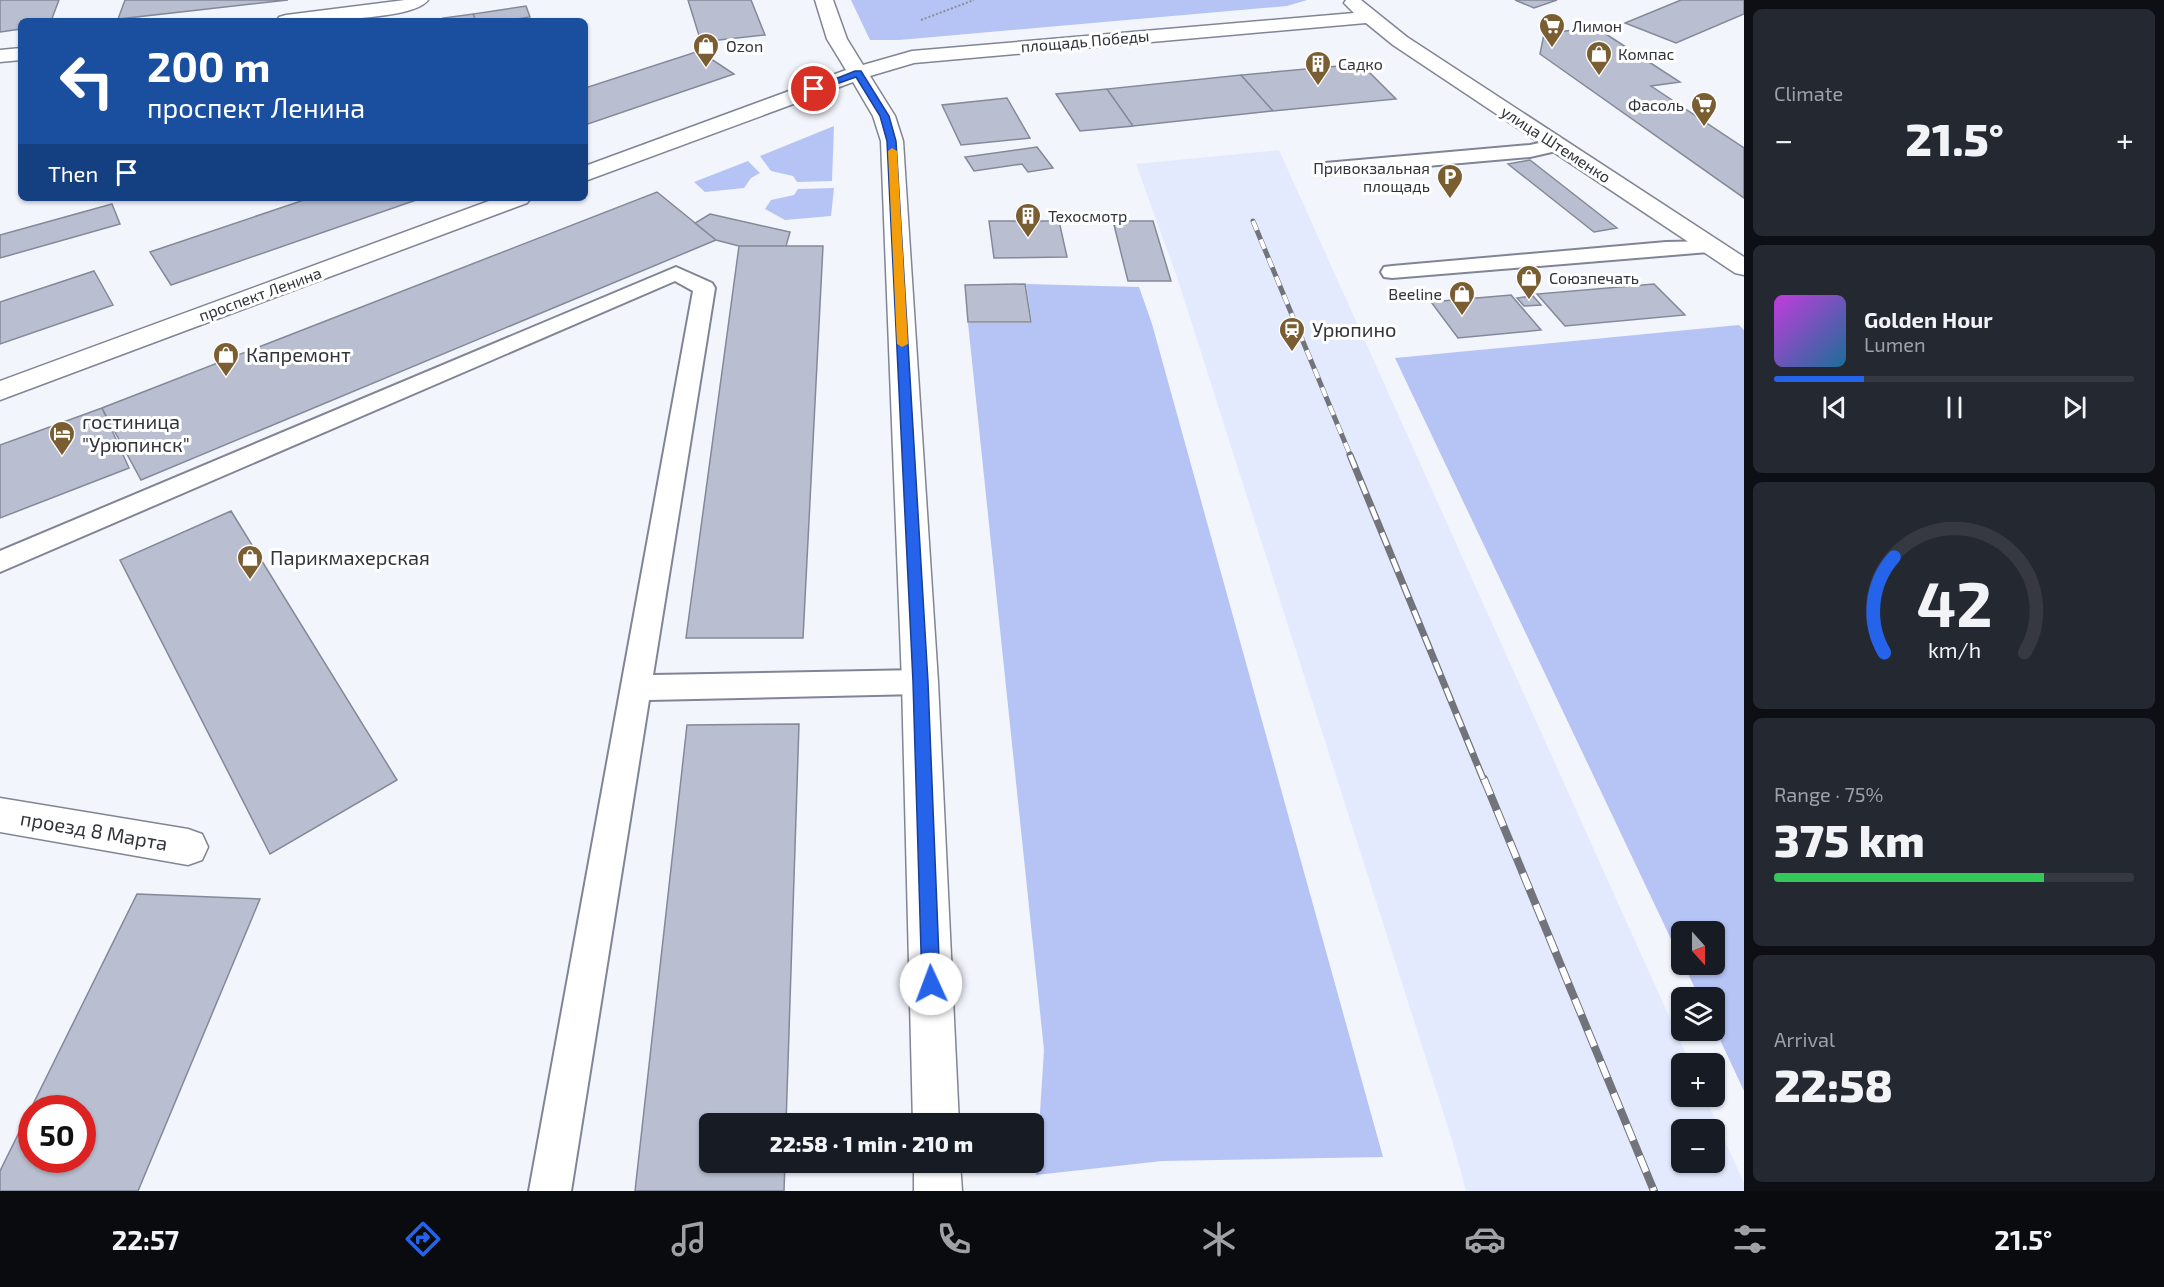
<!DOCTYPE html>
<html lang="en">
<head>
<meta charset="utf-8">
<style>
	:root { --surface:#171b24; --page:#242831; --text:#f1f3f6; --muted:#9ea1a6; --line:#363941; --accent:#2563eb }
	body { margin:0; font-family:"Exo 2",sans-serif; background:var(--page); color:var(--text); height:100vh; display:flex; flex-direction:column; font-size:22px; white-space:nowrap }
	* { box-sizing:border-box; margin:0 }
	p { font-size:20px; color:var(--muted) }
	.icon { flex:none; width:33px; height:33px; fill:none; stroke:currentColor; stroke-width:2; stroke-linecap:round; stroke-linejoin:round }
	.map { position:relative; flex:1; overflow:hidden }
	.drawer { display:flex; flex-direction:column; gap:9px; padding:9px; background:#0d0f14; width:420px }
	.drawer>* { flex:none }
	.hud { position:absolute; left:18px; top:18px; width:570px; height:183px; border-radius:9px; box-shadow:0 2px 4px #0004; background:#1a4fa0; color:#fff; overflow:hidden }
	.needle { width:39px; rotate:159deg }
	.controls { position:absolute; left:1671px; top:921px; display:grid; gap:12px }
	.controls a { display:grid; place-items:center; width:54px; height:54px; border-radius:9px; background:var(--surface); box-shadow:0 2px 4px #0004; font-size:30px }
	.speed { position:absolute; left:18px; top:1095px; display:flex; gap:12px; font-size:30px; font-weight:700; text-align:center }
	.speed>* { display:grid; place-content:center; width:78px; height:78px; border-radius:50%; background:var(--surface); box-shadow:0 2px 4px #0004; line-height:1 }
	.speed .limit { border:9px solid #d22; background:#fff; color:#111 }
	.pin { position:absolute; display:grid; place-items:center; width:51px; height:51px; color:#fff; margin:-26px; border:3px solid #fff; border-radius:50%; box-shadow:0 2px 6px #0007 }
	.me { position:absolute; width:66px; margin:-33px; rotate:358deg; stroke-linejoin:round; filter:drop-shadow(0 0 4px #0008) }
	.turn { display:flex; align-items:center; gap:21px; height:126px; padding:0 30px; font-size:27px }
	.turn .icon { width:78px; height:78px; stroke-width:2.5 }
	.turn b { display:block; font-size:42px; line-height:51px }
	.then { display:flex; align-items:center; height:57px; padding:0 30px; background:#0003; gap:12px; font-size:22px }
	.big { font-size:45px; font-weight:800; line-height:1.1 }
	.drawer .widget { flex:1; display:flex; flex-direction:column; justify-content:center; gap:9px; min-width:0; padding:0 21px; border-radius:9px; background:var(--page) }
	.drawer .dial { align-items:center; gap:0 }
	.dial svg { height:156px; overflow:visible; fill:none; stroke:var(--line); stroke-width:7; stroke-linecap:round; text-anchor:middle }
	.dial text { fill:var(--text); stroke:none }
	.song { display:flex; align-items:center; gap:18px }
	.cover { width:72px; height:72px; border-radius:9px; background:linear-gradient(135deg,hsl(290 70% 55%),hsl(200 70% 35%)) }
	.played { height:6px; border-radius:3px; background:linear-gradient(90deg,var(--accent) 25%,var(--line) 25%) }
	.keys { display:flex; justify-content:space-around; direction:ltr }
	.heat { display:flex; justify-content:space-between; align-items:center; font-size:33px; direction:ltr }
	.charge { height:9px; border-radius:4px; background:linear-gradient(90deg,#34c759 75%,var(--line) 0) }
	.trip { position:absolute; left:699px; top:1113px; width:345px; height:60px; border-radius:9px; background:var(--surface); box-shadow:0 2px 4px #0004; font-weight:800; line-height:60px; text-align:center }
	.tab-bar { display:flex; height:96px; justify-content:space-around; align-items:center; background:#090b0e; color:var(--muted) }
	.tab-bar .icon { width:42px; height:42px }
	.tab-bar .on { color:var(--accent) }
	.tab-bar b { font-size:27px; color:var(--text) }
	main { display:flex; flex:1; min-height:0 }
	.map>svg:first-child { display:block }
	.built { fill:#e4eafe; fill-rule:evenodd }
	.green { fill:#b5c3f5 }
	.building { fill:#b9bfd0; stroke:#848999; stroke-width:1.5; fill-rule:evenodd }
	.lines { fill:none; stroke-linecap:round; stroke-linejoin:round }
	.lane-casing { stroke:#808595; stroke-width:4 }
	.street-casing { stroke:#808595; stroke-width:3 }
	.secondary-casing { stroke:#808595; stroke-width:3 }
	.path { stroke:#8c8e95; stroke-width:2; stroke-dasharray:2 2; stroke-linecap:butt }
	.lane { fill:#fff; fill-rule:evenodd }
	.street { fill:#fff; fill-rule:evenodd }
	.secondary { fill:#fff; fill-rule:evenodd }
	.rail-far2-casing { stroke:#72747b; stroke-width:5 }
	.rail-far1-casing { stroke:#72747b; stroke-width:7 }
	.rail-casing { stroke:#72747b; stroke-width:8 }
	.rail-far2 { stroke:#fff; stroke-width:4; stroke-dasharray:10; stroke-linecap:butt }
	.rail-far1 { stroke:#fff; stroke-width:4.5; stroke-dasharray:14; stroke-linecap:butt }
	.rail { stroke:#fff; stroke-width:6; stroke-dasharray:17; stroke-linecap:butt }
	.route { fill:#2563eb; stroke:#184099; stroke-width:1.5 }
	.slow { fill:#f59e0b }
	.labels { text-anchor:middle; stroke-width:6; stroke-linejoin:round; paint-order:stroke }
	.far-poi-label { font-size:16px; fill:#32343b; stroke:#fff; text-anchor:start }
	.far-street-label { font-size:16px; fill:#32343b; stroke:#fff }
	.poi-label { font-size:20px; fill:#32343b; stroke:#fff; text-anchor:start }
	.street-label { font-size:20px; fill:#32343b; stroke:#fff }
</style>
</head>
<body>
<main>
<div class="map">
<svg width="1744" height="1191" viewBox="0 0 1744 1191">
	<rect width="100%" height="100%" fill="#f3f5fd"/>
	<!-- built -->
	<path class="built" d="M1279,150L1690,1063L1682,1064V1096L1705,1097L1744,1183V1191H1466L1452,1140L1178,280L1136,164ZM1682,1130H1714V1162H1682Z"/>
	<!-- green -->
	<path class="green" d="M851,0H1307L1287,6L899,40H870Z
		M834,126L832,181L797,182L793,176L771,171L760,156Z
		M748,161L760,173L751,178L744,188L705,192L694,182Z
		M834,188L831,216L785,220L765,209L771,200L794,195L798,189Z
		M1026,284L1139,287L1152,324L1383,1157L1162,1161L1036,1175L1044,1050L968,323H1032Z
		M1739,325L1744,330V1091L1715,1029L1714,998L1699,997L1684,965L1714,964V932H1682L1681,960L1395,358Z"/>
	<!-- building -->
	<path class="building" d="M0,0H59L51,21H21V29L0,32Z
		M125,0H288L118,19Z
		M688,0H751L765,35L701,42Z
		M1515,0H1557L1534,8Z
		M1681,0H1744V14L1676,43L1625,23Z
		M526,6L530,17L516,19L517,21H476L473,14Z
		M473,14L476,21H444L443,18Z
		M1595,27L1680,82L1651,86L1744,148V198L1540,54L1544,34Z
		M699,51L734,74L585,125V88Z
		M1361,64L1396,99L1273,111L1241,75Z
		M1241,75L1273,111L1133,126L1107,89Z
		M1107,89L1133,126L1080,131L1056,94Z
		M1007,98L1030,138L961,145L942,105Z
		M1037,147L1053,168L1028,172L1022,164L974,171L965,157Z
		M1530,160L1617,228L1594,232L1508,164Z
		M657,192L716,240L141,480L102,408Z
		M310,198H422L171,285L150,252Z
		M112,204L120,224L0,258V235Z
		M710,214L790,232L786,246H739L716,240L695,223Z
		M989,221H1059L1067,257L994,258Z
		M1113,221H1153L1171,281H1128Z
		M739,246H823L803,638H686Z
		M94,271L113,305L0,344V302Z
		M1025,284L1031,322H968L965,285Z
		M1654,284L1685,315L1565,326L1537,294Z
		M1511,295L1541,330L1458,338L1431,302Z
		M1533,296L1541,305L1524,306L1517,298Z
		M102,408L129,468L0,518V445Z
		M231,511L397,780L270,854L120,560Z
		M799,724L786,1124H710V1162H785L784,1191H635L687,725Z
		M137,894L260,899L138,1191H0V1171ZM32,1108H82V1160H32Z"/>
	<g class="lines">
		<defs>
			<path id="lane" d="M1558,139L1565,141L1567,145L1565,149L1530,157L1325,175L1318,173L1315,169L1318,165L1325,163L1530,145Z
				M1714,241L1721,243L1725,247L1721,251L1392,278L1384,277L1381,272L1384,267L1392,266L1666,242Z
				M676,267L712,283L715,288L653,675L920,670L931,673L935,682L931,691L920,694L649,700L571,1191H529L693,291L675,281L0,572V551Z"/>
			<path id="street" d="M405,0H428C414,21 304,21 277,21L279,17L286,15Z
				M21,48V60L0,62V50Z
				M0,798L188,829L202,834L208,847L202,860L188,865L0,832Z"/>
			<path id="secondary" d="M815,0H833L847,39L863,65L912,51L1354,13L1344,3L1346,0H1361L1407,37L1744,257V275L1735,273L1393,45L1366,23L914,63L870,76L895,116L903,141L938,682L959,1124H913L902,682L881,141L873,116L853,82L585,181V166L846,70L827,39Z
				M497,198H531L527,203L0,400V381Z
				M914,1162H960L962,1191H914Z"/>
		</defs>
		<!-- lane casing -->
		<use href="#lane" class="lane-casing"/>
		<!-- street casing -->
		<use href="#street" class="street-casing"/>
		<!-- secondary casing -->
		<use href="#secondary" class="secondary-casing"/>
		<!-- path -->
		<path class="path" d="M921,20L974,0"/>
		<!-- lane -->
		<use href="#lane" class="lane"/>
		<!-- street -->
		<use href="#street" class="street"/>
		<!-- secondary -->
		<use href="#secondary" class="secondary"/>
		<defs>
			<path id="rail-far2" d="M1253,221L1351,457"/>
			<path id="rail-far1" d="M1350,455L1484,781"/>
			<path id="rail" d="M1484,779L1654,1191"/>
		</defs>
		<!-- rail-far2 casing -->
		<use href="#rail-far2" class="rail-far2-casing"/>
		<!-- rail-far1 casing -->
		<use href="#rail-far1" class="rail-far1-casing"/>
		<!-- rail casing -->
		<use href="#rail" class="rail-casing"/>
		<!-- rail-far2 -->
		<use href="#rail-far2" class="rail-far2"/>
		<!-- rail-far1 -->
		<use href="#rail-far1" class="rail-far1"/>
		<!-- rail -->
		<use href="#rail" class="rail"/>
	</g>
	<!-- route -->
	<path class="route" d="M855,71H861L889,116L896,141L928,682L940,984L937,990L931,993L925,990L922,984L913,682L887,141L880,116L856,77L817,91L810,89Z"/>
	<!-- slow -->
	<path class="slow" d="M892,148L897,151L908,344L902,347L897,344L888,151Z"/>
	<!-- icons -->
	<defs>
		<symbol id="supermarket-pin" viewBox="-11 -11 22 30"><path d="M0 17L-7.5 6A9.5 9.5 0 1 1 7.5 6Z" fill="#7a5d30" stroke="#fff"/><path d="M-6-5.5h2.5l.6 2H6L4.5 2H-2.5L-4.4-4H-6ZM-1.5 3.2a1.3 1.3 0 1 0 .1 0ZM3 3.2a1.3 1.3 0 1 0 .1 0Z" fill="#fff"/></symbol>
		<symbol id="shop-pin" viewBox="-11 -11 22 30"><path d="M0 17L-7.5 6A9.5 9.5 0 1 1 7.5 6Z" fill="#7a5d30" stroke="#fff"/><path d="M-5-2.5h2.3a2.7 3.5 0 0 1 5.4 0H5L5.5 6h-11ZM-1.5-2.5h3a1.5 2.3 0 0 0-3 0Z" fill="#fff"/></symbol>
		<symbol id="building-pin" viewBox="-11 -11 22 30"><path d="M0 17L-7.5 6A9.5 9.5 0 1 1 7.5 6Z" fill="#7a5d30" stroke="#fff"/><path d="M-4-6H4V6H1V3H-1V6H-4ZM-2.5-4.3h1.7v1.8h-1.7ZM.8-4.3h1.7v1.8H.8ZM-2.5-1h1.7V.8h-1.7ZM.8-1h1.7V.8H.8Z" fill="#fff"/></symbol>
		<symbol id="parking-pin" viewBox="-11 -11 22 30"><path d="M0 17L-7.5 6A9.5 9.5 0 1 1 7.5 6Z" fill="#7a5d30" stroke="#fff"/><path d="M-3.5-5.5H1a3.5 3.5 0 0 1 0 7H-1V5.5H-3.5ZM-1-3.4V-.6H.8a1.4 1.4 0 0 0 0-2.8Z" fill="#fff"/></symbol>
		<symbol id="station-pin" viewBox="-11 -11 22 30"><path d="M0 17L-7.5 6A9.5 9.5 0 1 1 7.5 6Z" fill="#7a5d30" stroke="#fff"/><path d="M-3-6H3Q5-6 5-4V2Q5 4 3 4L4.5 6H3L1.5 4h-3L-3 6H-4.5L-3 4Q-5 4-5 2V-4Q-5-6-3-6ZM-3.5-4v3h7v-3ZM-3.5 1v1.5H-2V1ZM2 1v1.5H3.5V1Z" fill="#fff"/></symbol>
		<symbol id="hotel-pin" viewBox="-11 -11 22 30"><path d="M0 17L-7.5 6A9.5 9.5 0 1 1 7.5 6Z" fill="#7a5d30" stroke="#fff"/><path d="M-6-4.5h1.5V1H6V5H4.5V3h-9V5H-6ZM-4 0a1.8 1.8 0 1 1 3.6 0ZM.5 0V-2.5h3Q6-2.5 6 0Z" fill="#fff"/></symbol>
	</defs>
	<g fill-rule="evenodd">
		<use href="#supermarket-pin" x="1537" y="11" width="30" height="40"/>
		<use href="#shop-pin" x="691" y="31" width="30" height="40"/>
		<use href="#shop-pin" x="1584" y="39" width="30" height="40"/>
		<use href="#building-pin" x="1303" y="49" width="30" height="40"/>
		<use href="#supermarket-pin" x="1689" y="90" width="30" height="40"/>
		<use href="#parking-pin" x="1435" y="162" width="30" height="40"/>
		<use href="#building-pin" x="1013" y="201" width="30" height="40"/>
		<use href="#shop-pin" x="1514" y="263" width="30" height="40"/>
		<use href="#shop-pin" x="1447" y="279" width="30" height="40"/>
		<use href="#station-pin" x="1277" y="315" width="30" height="40"/>
		<use href="#shop-pin" x="211" y="340" width="30" height="40"/>
		<use href="#hotel-pin" x="47" y="419" width="30" height="40"/>
		<use href="#shop-pin" x="235" y="543" width="30" height="40"/>
	</g>
	<g class="labels">
		<!-- far-poi labels -->
		<g class="far-poi-label">
			<text x="1572" y="32">Лимон</text>
			<text x="726" y="52">Ozon</text>
			<text x="1618" y="60">Компас</text>
			<text x="1338" y="70">Садко</text>
			<text x="1684" y="111" text-anchor="end">Фасоль</text>
			<text x="1430" y="174" text-anchor="end">Привокзальная<tspan x="1430" dy="18">площадь</tspan></text>
			<text x="1048" y="222">Техосмотр</text>
			<text x="1549" y="284">Союзпечать</text>
			<text x="1442" y="300" text-anchor="end">Beeline</text>
		</g>
		<!-- far-street labels -->
		<g class="far-street-label">
			<text transform="translate(1085 41) rotate(-5)" y="6">площадь Победы</text>
			<text transform="translate(1556 144) rotate(33)" y="6">улица Штеменко</text>
			<text transform="translate(260 294) rotate(-20)" y="6">проспект Ленина</text>
		</g>
		<!-- poi labels -->
		<g class="poi-label">
			<text x="1312" y="337">Урюпино</text>
			<text x="246" y="362">Капремонт</text>
			<text x="82" y="429">гостиница<tspan x="82" dy="23">"Урюпинск"</tspan></text>
			<text x="270" y="565">Парикмахерская</text>
		</g>
		<!-- street labels -->
		<g class="street-label">
			<text transform="translate(94 831) rotate(10)" y="7">проезд 8 Марта</text>
		</g>
	</g>
</svg>
<div class="controls">
<a><svg class="needle" viewBox="-14 -14 28 28"><path d="M0-13l5 13h-10z" fill="#e53935"/><path d="M0 13l5-13h-10z" fill="#9ea1a6"/></svg></a>
<a><svg class="icon" aria-label="layers" viewBox="0 0 24 24"><path d="M12 4l9 5-9 5-9-5zM3 14l9 5 9-5"/></svg></a>
<a>+</a>
<a>−</a>
</div>
<div class="speed"><div class="limit">50</div></div>
<div class="pin" style="left:814px;top:89px;background:#d93025"><svg class="icon" aria-label="arrive" viewBox="0 0 24 24"><path d="M6 21V4h12l-3 4 3 4H6"/></svg></div>
<svg class="me" style="left:931px;top:984px" viewBox="-20 -20 40 40"><circle r="19" fill="#fff"/><path d="M0-13L10 11 0 6-10 11z" fill="#2563eb"/></svg>
<div class="trip">22:58 · 1 min · 210 m</div>
<div class="hud">
<div class="turn"><svg class="icon" aria-label="left" viewBox="0 0 24 24"><path d="M17 20v-9H6M10 6l-5 5 5 5"/></svg><div><b>200 m</b>проспект Ленина</div></div>
<div class="then">Then<svg class="icon" aria-label="arrive" viewBox="0 0 24 24"><path d="M6 21V4h12l-3 4 3 4H6"/></svg></div>
</div>
</div>
<section class="drawer">
<div class="widget"><p>Climate</p>
<div class="heat"><a>−</a><b class="big">21.5°</b><a>+</a></div>
</div>
<div class="widget">
<div class="song"><i class="cover"></i><div><b>Golden Hour</b><p>Lumen</p></div></div>
<div class="played"></div>
<div class="keys"><svg class="icon" aria-label="previous" viewBox="0 0 24 24"><path d="M18 5L8 12l10 7zM5 5v14"/></svg><svg class="icon" aria-label="pause" viewBox="0 0 24 24"><path d="M8 5v14M16 5v14"/></svg><svg class="icon" aria-label="next" viewBox="0 0 24 24"><path d="M6 5l10 7-10 7zM19 5v14"/></svg></div>
</div>
<div class="widget dial"><svg viewBox="0 0 100 80">
<path d="M14 69A42 42 0 1 1 86 69"/>
<path d="M14 69A42 42 0 0 1 19 20" stroke="#2563eb"/>
<text x="50" y="56" font-size="32" font-weight="700">42</text>
<text x="50" y="72" font-size="11">km/h</text>
</svg></div>
<div class="widget"><p>Range · 75%</p><b class="big">375 km</b><div class="charge"></div></div>
<div class="widget"><p>Arrival</p><b class="big">22:58</b></div>
</section>
</main>
<nav class="tab-bar">
<b>22:57</b>
<svg class="icon on" aria-label="directions" viewBox="0 0 24 24"><path d="M12 3l9 9-9 9-9-9zM9 14v-3h6M13 9l2 2-2 2"/></svg>
<svg class="icon" aria-label="music" viewBox="0 0 24 24"><path d="M9 18V5l10-2v13"/><circle cx="6" cy="18" r="3"/><circle cx="16" cy="16" r="3"/></svg>
<svg class="icon" aria-label="phone" viewBox="0 0 24 24"><path d="M5 4h4l2 5-3 2q2 4 5 5l2-3 5 2v4C11 20 4 13 5 4z"/></svg>
<svg class="icon" aria-label="climate" viewBox="0 0 24 24"><path d="M12 3v18M4 7l16 10M4 17L20 7"/></svg>
<svg class="icon" aria-label="car" viewBox="0 0 24 24"><path d="M5 17H2v-5l4-1 3-4h7l3 4 3 1v5h-3M9 17h6M6 11h13"/><circle cx="7" cy="17" r="2"/><circle cx="17" cy="17" r="2"/></svg>
<svg class="icon" aria-label="filters" viewBox="0 0 24 24"><path d="M4 7h16M4 17h16"/><circle cx="9" cy="7" r="2"/><circle cx="15" cy="17" r="2"/></svg>
<b>21.5°</b>
</nav>
</body>
</html>
